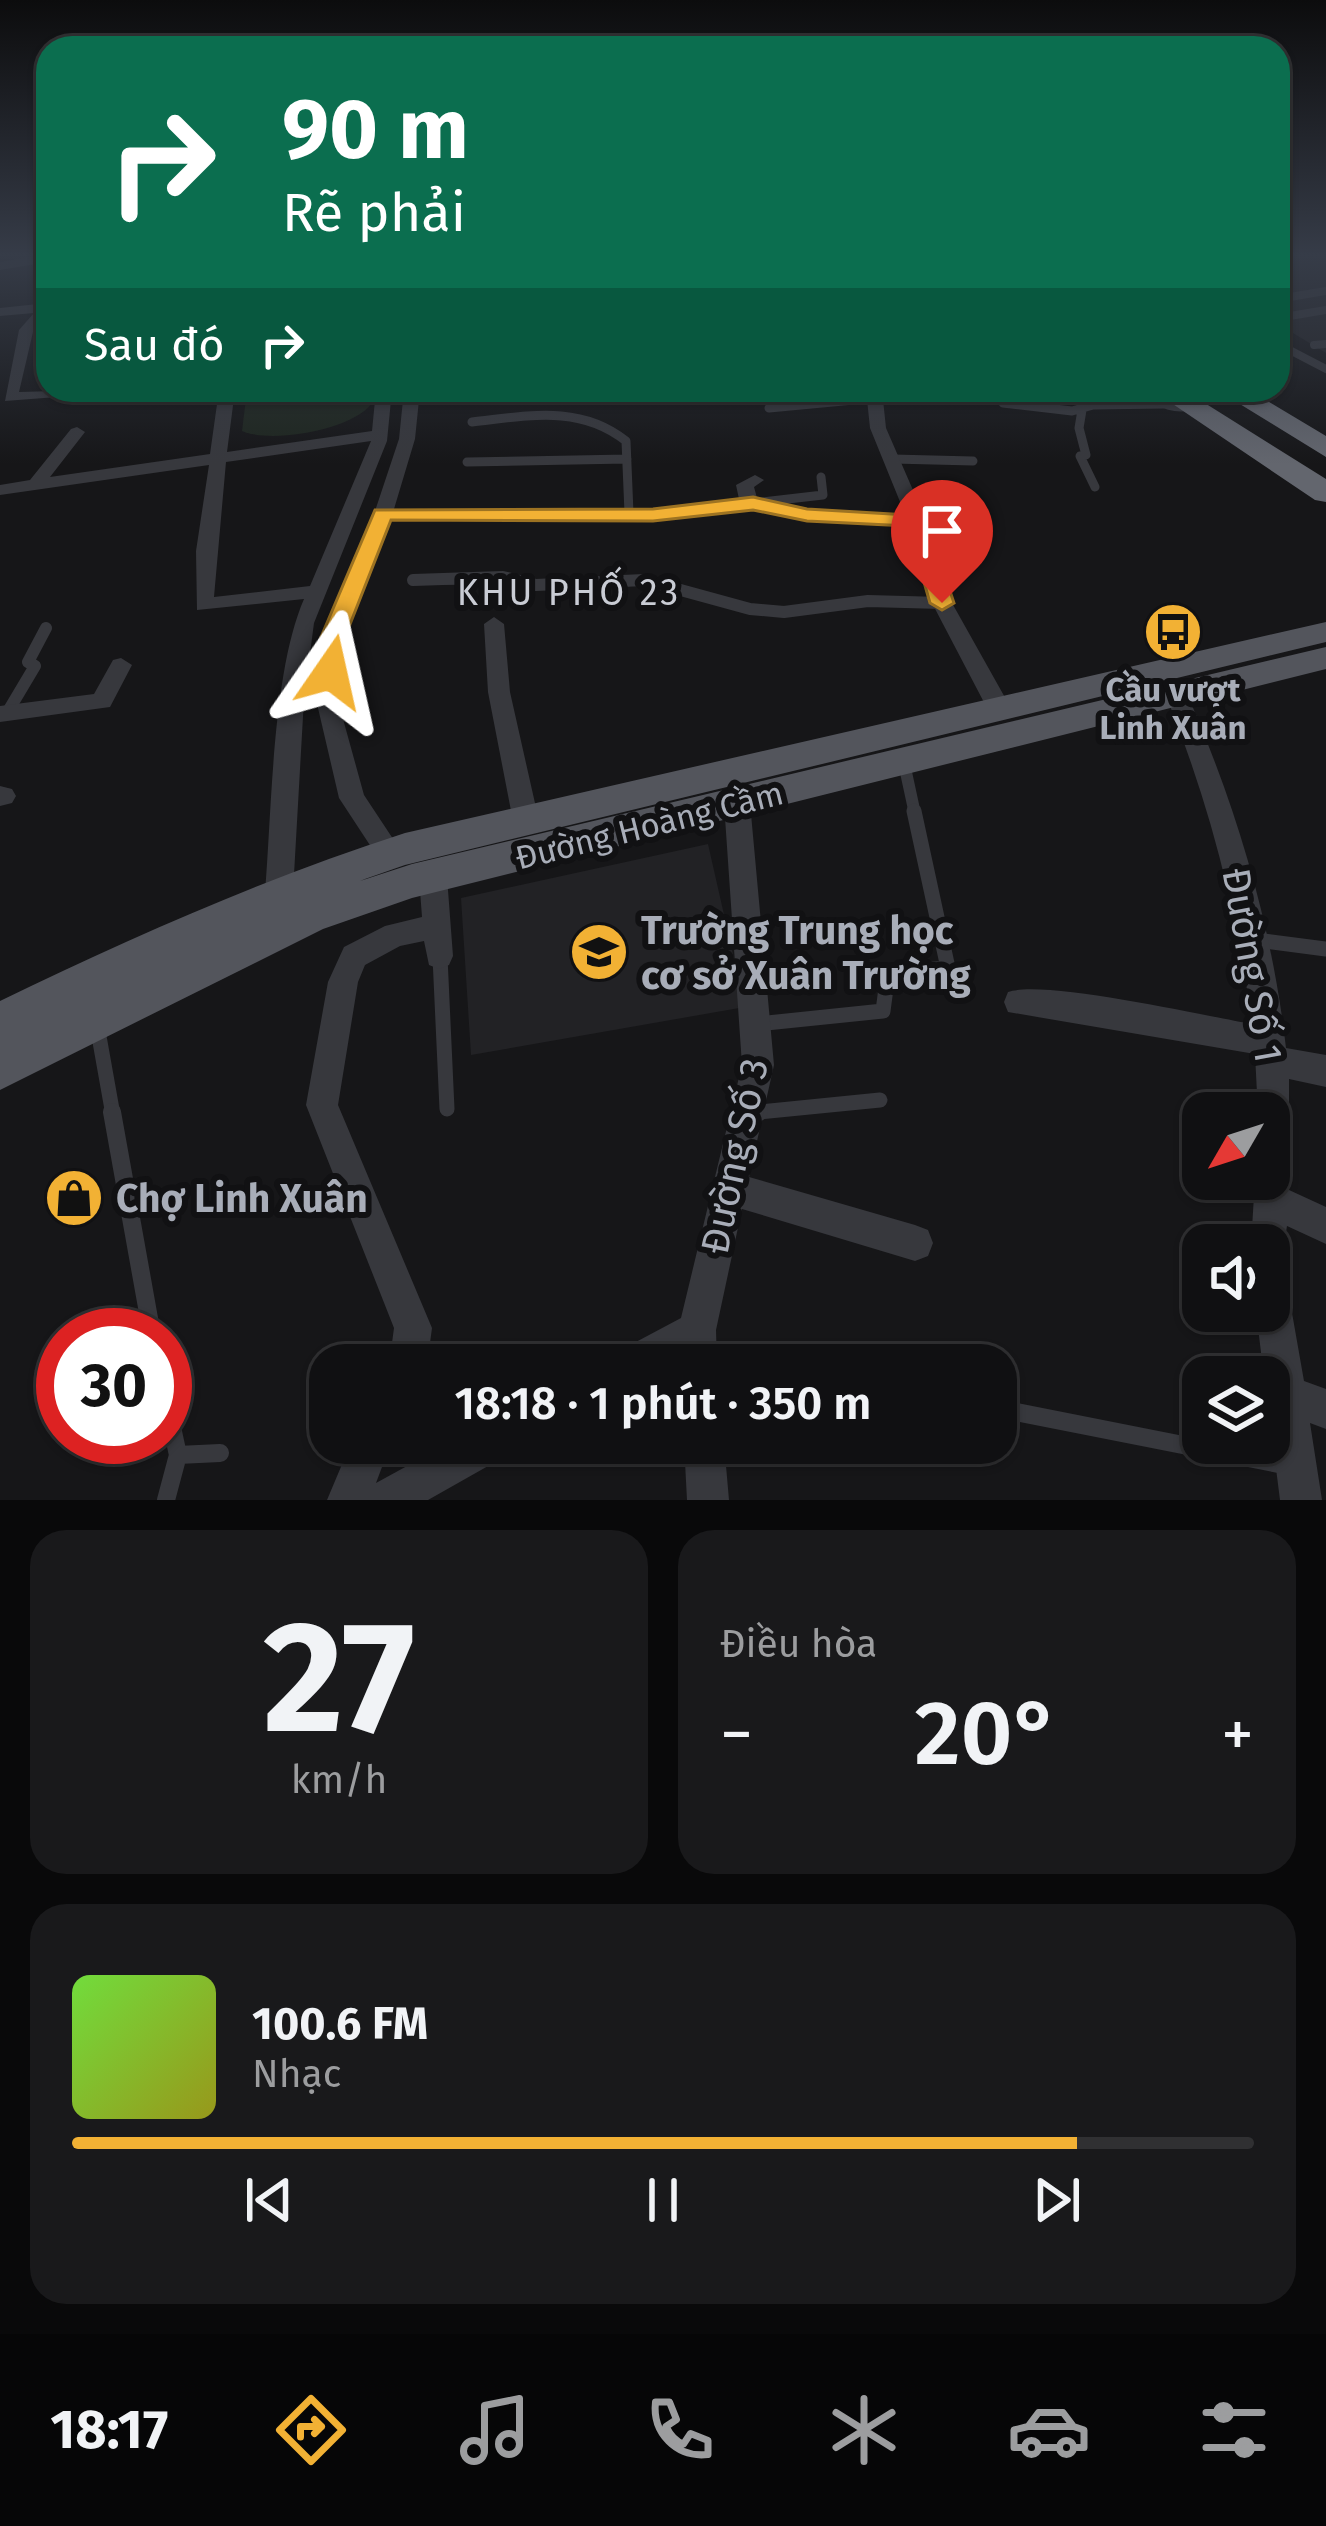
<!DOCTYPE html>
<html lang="vi">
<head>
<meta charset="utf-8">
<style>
	:root { --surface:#101012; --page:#19191b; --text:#f1f3f6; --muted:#9c9d9f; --line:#303032; --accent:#f2b134 }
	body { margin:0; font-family:"Fira Sans",sans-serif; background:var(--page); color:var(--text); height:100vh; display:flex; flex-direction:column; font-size:45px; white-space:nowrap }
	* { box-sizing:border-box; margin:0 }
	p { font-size:39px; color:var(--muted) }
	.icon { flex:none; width:66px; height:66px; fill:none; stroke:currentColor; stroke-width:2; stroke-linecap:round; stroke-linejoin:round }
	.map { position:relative; height:1500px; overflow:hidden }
	.panel { display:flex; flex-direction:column; gap:30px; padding:30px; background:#09090a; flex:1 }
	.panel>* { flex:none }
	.guide { position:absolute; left:36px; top:36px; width:1254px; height:366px; border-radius:36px; box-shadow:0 3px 9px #0004,0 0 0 3px var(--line); background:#0b6e4f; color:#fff; overflow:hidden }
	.needle { width:78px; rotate:231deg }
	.controls { position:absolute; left:1182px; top:1092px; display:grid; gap:24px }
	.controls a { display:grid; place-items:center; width:108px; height:108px; border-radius:24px; background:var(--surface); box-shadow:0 3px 9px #0004,0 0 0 3px var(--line); font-size:60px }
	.speed { position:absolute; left:36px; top:1308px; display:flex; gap:24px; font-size:60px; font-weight:700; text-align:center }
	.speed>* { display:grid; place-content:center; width:156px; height:156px; border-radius:50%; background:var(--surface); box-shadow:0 3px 9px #0004,0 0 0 3px var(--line); line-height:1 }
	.speed .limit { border:18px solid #d22; background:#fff; color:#111 }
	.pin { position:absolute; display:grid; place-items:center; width:102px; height:102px; color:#fff; margin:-123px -51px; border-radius:50% 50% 50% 0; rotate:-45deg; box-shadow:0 0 12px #0007 }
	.pin .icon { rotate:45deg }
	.me { position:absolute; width:132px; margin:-66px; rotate:11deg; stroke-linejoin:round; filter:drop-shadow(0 0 9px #0008) }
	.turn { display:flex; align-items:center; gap:42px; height:252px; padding:0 48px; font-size:54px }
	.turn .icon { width:156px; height:156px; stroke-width:2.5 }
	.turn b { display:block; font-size:84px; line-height:102px }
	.then { display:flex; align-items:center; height:114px; padding:0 48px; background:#0003; gap:24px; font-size:45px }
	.big { font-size:90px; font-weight:600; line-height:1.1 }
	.panel .widget { flex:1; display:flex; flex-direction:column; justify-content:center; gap:18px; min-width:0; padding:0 42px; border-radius:36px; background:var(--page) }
	.panel .dial { align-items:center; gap:0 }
	.dial b { font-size:156px; line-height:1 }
	.song { display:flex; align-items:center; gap:36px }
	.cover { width:144px; height:144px; border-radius:18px; background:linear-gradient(135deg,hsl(100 70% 55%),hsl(60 70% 35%)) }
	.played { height:12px; border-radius:6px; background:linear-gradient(90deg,var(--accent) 85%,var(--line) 85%) }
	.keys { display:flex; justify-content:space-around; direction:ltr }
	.heat { display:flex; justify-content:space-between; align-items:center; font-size:66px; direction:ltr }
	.panel .tiles { flex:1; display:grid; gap:30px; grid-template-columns:1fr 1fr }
	.widget:last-child { grid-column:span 2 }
	.trip { position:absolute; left:309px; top:1344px; width:708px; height:120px; border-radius:36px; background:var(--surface); box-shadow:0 3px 9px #0004,0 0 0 3px var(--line); font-weight:600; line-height:120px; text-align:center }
	.menu { display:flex; height:192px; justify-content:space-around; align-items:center; background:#060607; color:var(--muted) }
	.menu .icon { width:84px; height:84px }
	.menu .current { color:var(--accent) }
	.menu b { font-size:54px; color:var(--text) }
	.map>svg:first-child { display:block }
	.built { fill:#222225 }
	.green { fill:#1e261f }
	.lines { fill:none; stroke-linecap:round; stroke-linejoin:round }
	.lane-far4 { stroke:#37383d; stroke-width:8 }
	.lane-far3 { stroke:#37383d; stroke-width:9 }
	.lane-far2 { stroke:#37383d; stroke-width:12 }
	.lane-far1 { stroke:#37383d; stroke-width:15 }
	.lane { stroke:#37383d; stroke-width:18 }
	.street { fill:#37383d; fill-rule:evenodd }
	.primary { fill:#53555c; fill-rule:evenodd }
	.highway { fill:#63666e; fill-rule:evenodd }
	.route { fill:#f2b134; stroke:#9d7322; stroke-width:3 }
	.labels { text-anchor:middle; stroke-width:12; stroke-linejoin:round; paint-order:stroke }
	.poi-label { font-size:33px; font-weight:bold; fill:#a8adb8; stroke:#111113 }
	.street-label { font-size:33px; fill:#a8adb8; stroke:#111113 }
	.neighbourhood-label { font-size:36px; letter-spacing:3px; fill:#c9ccd4; stroke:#111113 }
	.near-poi-label { font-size:39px; font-weight:bold; fill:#a8adb8; stroke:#111113; text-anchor:start }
	.near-street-label { font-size:39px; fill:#a8adb8; stroke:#111113 }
</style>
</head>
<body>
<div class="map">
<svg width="1326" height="1500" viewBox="0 0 1326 1500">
	<rect width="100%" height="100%" fill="#161618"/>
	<!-- built -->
	<path class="built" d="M1278,254H1326V353L1278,324Z
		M708,844L745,1007L471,1055L461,898Z"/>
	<!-- green -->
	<path class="green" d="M247,390H372V403C353,430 271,444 242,431Z"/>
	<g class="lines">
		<!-- lane-far4 -->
		<path class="lane-far4" d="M1278,299L1326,291
			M1278,318L1326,310
			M28,328H48
			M1278,344L1326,369
			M1314,345L1326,344"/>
		<!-- lane-far3 -->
		<path class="lane-far3" d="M1003,403L1072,411L1093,405L1163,404
			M769,408L875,398
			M1082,410L1079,428L1086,455L1080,456L1095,487
			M472,422C527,416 580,404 626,441L629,513
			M893,459L973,461
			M467,462L627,459
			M754,503L823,495L821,477
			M419,580H515"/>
		<!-- lane-far2 -->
		<path class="lane-far2" d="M413,580L503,577L536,585L644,580L750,609L784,612L868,601L942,603
			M7,713L35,666L28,662L46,628
			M904,763L915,814"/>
		<!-- lane-far1 -->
		<path class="lane-far1" d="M1256,940L1326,949
			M440,957L447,1109
			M757,1024L883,1011L888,973L948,968L914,811
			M97,1025L113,1115
			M750,1113L880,1100"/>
		<!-- lane -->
		<path class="lane" d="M112,1112L152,1335
			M750,1113L759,1112
			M165,1395L178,1455L166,1500
			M996,1408L1289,1466
			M178,1455L220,1453"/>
		<!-- street -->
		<path class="street" d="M48,254V262L0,270V262Z
			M48,293V311L33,332L19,392L91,390L83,395L5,401L19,330L34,313L0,316V308L38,304Z
			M219,390H235L227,452L372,431L376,390H392L387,441L314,623L304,699L293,892L289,900L279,904L269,900L265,892C272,809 272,673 304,599L197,610L196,551L209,465L0,495V485L30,480L71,429L77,427L85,432L50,477L210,454ZM371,441L310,586L214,597L226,462Z
			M404,390H420L415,439L394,509H653L739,499L736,485L755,475L764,480L754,487L757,498L807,509L905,514L870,428L866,390H882L886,428L926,520L952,603L1012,710L1000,718L988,710L932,603L909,525L807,521L753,508L653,521L390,520L344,637L340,708L364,795L403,854L399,862L390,865L381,862L339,798L318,708L322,637L374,514L399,439Z
			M1133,390C1147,390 1188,401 1199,407C1177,419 1151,405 1133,390Z
			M494,617L504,624L510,692L539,821L535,828H517L513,821L488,692L484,624Z
			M121,658L132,665L110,707L0,722V706L94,694L113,660Z
			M1177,688L1188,696C1237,809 1272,925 1286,1048L1326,1055V1087L1289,1079V1190L1326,1207V1244L1287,1226L1282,1256L1304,1381L1326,1389V1429L1310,1423L1322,1500H1280L1269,1413V1377H1264L1256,1311H1269V1245H1251L1255,1179H1269V1113H1258L1255,1054L1008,1012L1004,1002L1008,992C1043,979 1206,1016 1252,1024C1237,910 1209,802 1166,696Z
			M0,786L12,789L16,796L12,803L0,806Z
			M737,793L746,796L750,803L774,1065L749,1177L915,1225L928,1230L933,1243L928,1256L915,1261L742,1209L716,1330L717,1365H679V1361L671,1365H614L619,1351L681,1318L742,1065L724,803L728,796Z
			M433,866L443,869L447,877L453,956L449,965L439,969L429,965L424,941L400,946L365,965L358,982L338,1105L432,1328L427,1365H389L394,1328L306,1105L328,982L344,947L385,926L422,917L419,877L423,869Z
			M351,1443H391L376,1483L449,1443H510L504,1457L428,1500H327Z
			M684,1443H724L729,1500H687Z"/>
		<!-- primary -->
		<path class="primary" d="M1326,622V642L405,865L365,879L360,881L412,864L1326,647V669L412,898L323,929L0,1090V1001C132,937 265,878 405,833Z"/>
		<!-- highway -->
		<path class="highway" d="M1152,390H1184L1326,479V502L1315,500Z
			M1217,390H1249L1326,436V457Z"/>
	</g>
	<!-- sky -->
	<linearGradient id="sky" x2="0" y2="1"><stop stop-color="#0c0c0d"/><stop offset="0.55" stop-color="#363c48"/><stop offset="1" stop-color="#363c48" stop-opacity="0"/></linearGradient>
	<rect width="1326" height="464" fill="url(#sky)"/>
	<!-- route -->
	<path class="route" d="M753,497L807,509L925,516L954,603L942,610L930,603L908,526L807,521L753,510L653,521L391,520L345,637L343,672L331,681L318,672L321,637L375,510L653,509Z"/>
	<!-- icons -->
	<defs>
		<symbol id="bus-disc" viewBox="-11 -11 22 22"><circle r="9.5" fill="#f2b134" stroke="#111113"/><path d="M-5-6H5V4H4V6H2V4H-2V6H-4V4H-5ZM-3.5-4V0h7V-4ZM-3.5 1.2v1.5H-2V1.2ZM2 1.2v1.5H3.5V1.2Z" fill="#111"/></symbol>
		<symbol id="school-disc" viewBox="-11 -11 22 22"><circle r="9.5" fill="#f2b134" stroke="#111113"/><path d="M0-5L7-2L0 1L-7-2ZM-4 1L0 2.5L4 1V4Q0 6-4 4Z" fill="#111"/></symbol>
		<symbol id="shop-disc" viewBox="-11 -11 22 22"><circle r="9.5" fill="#f2b134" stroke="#111113"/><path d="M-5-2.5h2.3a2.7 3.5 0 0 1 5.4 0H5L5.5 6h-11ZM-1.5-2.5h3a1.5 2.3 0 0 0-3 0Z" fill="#111"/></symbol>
	</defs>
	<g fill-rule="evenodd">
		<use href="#bus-disc" x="1140" y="599" width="66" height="66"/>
		<use href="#school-disc" x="566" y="919" width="66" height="66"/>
		<use href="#shop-disc" x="41" y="1165" width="66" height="66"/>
	</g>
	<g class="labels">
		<!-- poi labels -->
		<g class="poi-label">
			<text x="1173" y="701">Cầu vượt<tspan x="1173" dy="38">Linh Xuân</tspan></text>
		</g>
		<!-- street labels -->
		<g class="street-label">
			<text transform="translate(649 825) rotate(-14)" y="12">Đường Hoàng Cầm</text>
		</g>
		<!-- neighbourhood labels -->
		<g class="neighbourhood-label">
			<text x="569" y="605">KHU PHỐ 23</text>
		</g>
		<!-- near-poi labels -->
		<g class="near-poi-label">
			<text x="641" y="944">Trường Trung học<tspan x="641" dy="45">cơ sở Xuân Trường</tspan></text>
			<text x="116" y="1212">Chợ Linh Xuân</text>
		</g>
		<!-- near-street labels -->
		<g class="near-street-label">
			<text transform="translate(1253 965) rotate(80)" y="14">Đường Số 1</text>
			<text transform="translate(734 1156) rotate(-78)" y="14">Đường Số 3</text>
		</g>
	</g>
</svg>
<div class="controls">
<a><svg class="needle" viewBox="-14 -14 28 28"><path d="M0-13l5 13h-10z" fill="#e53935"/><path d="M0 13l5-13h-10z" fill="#9c9d9f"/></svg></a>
<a><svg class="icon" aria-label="sound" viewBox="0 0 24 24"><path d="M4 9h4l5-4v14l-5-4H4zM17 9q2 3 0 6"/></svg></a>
<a><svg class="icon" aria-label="layers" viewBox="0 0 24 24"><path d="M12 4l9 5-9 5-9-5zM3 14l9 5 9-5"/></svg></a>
</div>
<div class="speed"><div class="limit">30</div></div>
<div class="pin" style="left:942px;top:603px;background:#d93025"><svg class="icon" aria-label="arrive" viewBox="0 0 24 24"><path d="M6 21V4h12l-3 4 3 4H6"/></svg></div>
<svg class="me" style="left:331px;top:672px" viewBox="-20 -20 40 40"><path d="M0-17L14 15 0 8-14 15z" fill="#f2b134" stroke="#fff" stroke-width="4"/></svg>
<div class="trip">18:18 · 1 phút · 350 m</div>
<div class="guide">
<div class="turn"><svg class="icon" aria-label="right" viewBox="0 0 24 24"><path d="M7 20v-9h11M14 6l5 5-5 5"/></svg><div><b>90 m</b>Rẽ phải</div></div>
<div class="then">Sau đó<svg class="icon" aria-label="right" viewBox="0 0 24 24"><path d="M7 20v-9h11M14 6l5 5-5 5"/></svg></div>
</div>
</div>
<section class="panel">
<div class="tiles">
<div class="widget dial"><b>27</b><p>km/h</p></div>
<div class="widget"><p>Điều hòa</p>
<div class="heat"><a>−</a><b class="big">20°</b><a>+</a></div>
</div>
<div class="widget">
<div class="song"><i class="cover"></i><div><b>100.6 FM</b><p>Nhạc</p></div></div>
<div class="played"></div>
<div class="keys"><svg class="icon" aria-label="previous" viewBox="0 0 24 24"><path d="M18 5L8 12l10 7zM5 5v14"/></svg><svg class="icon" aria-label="pause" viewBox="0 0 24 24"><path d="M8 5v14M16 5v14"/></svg><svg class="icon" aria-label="next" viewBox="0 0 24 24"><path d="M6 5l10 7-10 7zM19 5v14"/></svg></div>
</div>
</div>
</section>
<nav class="menu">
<b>18:17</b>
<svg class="icon current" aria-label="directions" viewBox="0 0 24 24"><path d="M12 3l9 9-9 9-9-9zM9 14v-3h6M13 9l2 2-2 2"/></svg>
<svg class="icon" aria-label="music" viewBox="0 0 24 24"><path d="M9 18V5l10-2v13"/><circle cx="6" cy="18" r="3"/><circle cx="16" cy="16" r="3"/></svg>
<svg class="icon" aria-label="phone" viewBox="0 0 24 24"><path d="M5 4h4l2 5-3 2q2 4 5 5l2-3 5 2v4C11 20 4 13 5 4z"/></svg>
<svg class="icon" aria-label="climate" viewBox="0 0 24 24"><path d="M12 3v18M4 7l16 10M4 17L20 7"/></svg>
<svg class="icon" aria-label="car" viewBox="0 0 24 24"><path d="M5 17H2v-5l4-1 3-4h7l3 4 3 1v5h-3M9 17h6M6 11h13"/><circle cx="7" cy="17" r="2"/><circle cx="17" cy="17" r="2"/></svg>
<svg class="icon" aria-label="filters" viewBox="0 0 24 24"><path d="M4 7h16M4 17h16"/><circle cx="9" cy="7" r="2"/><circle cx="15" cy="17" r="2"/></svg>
</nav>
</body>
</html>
